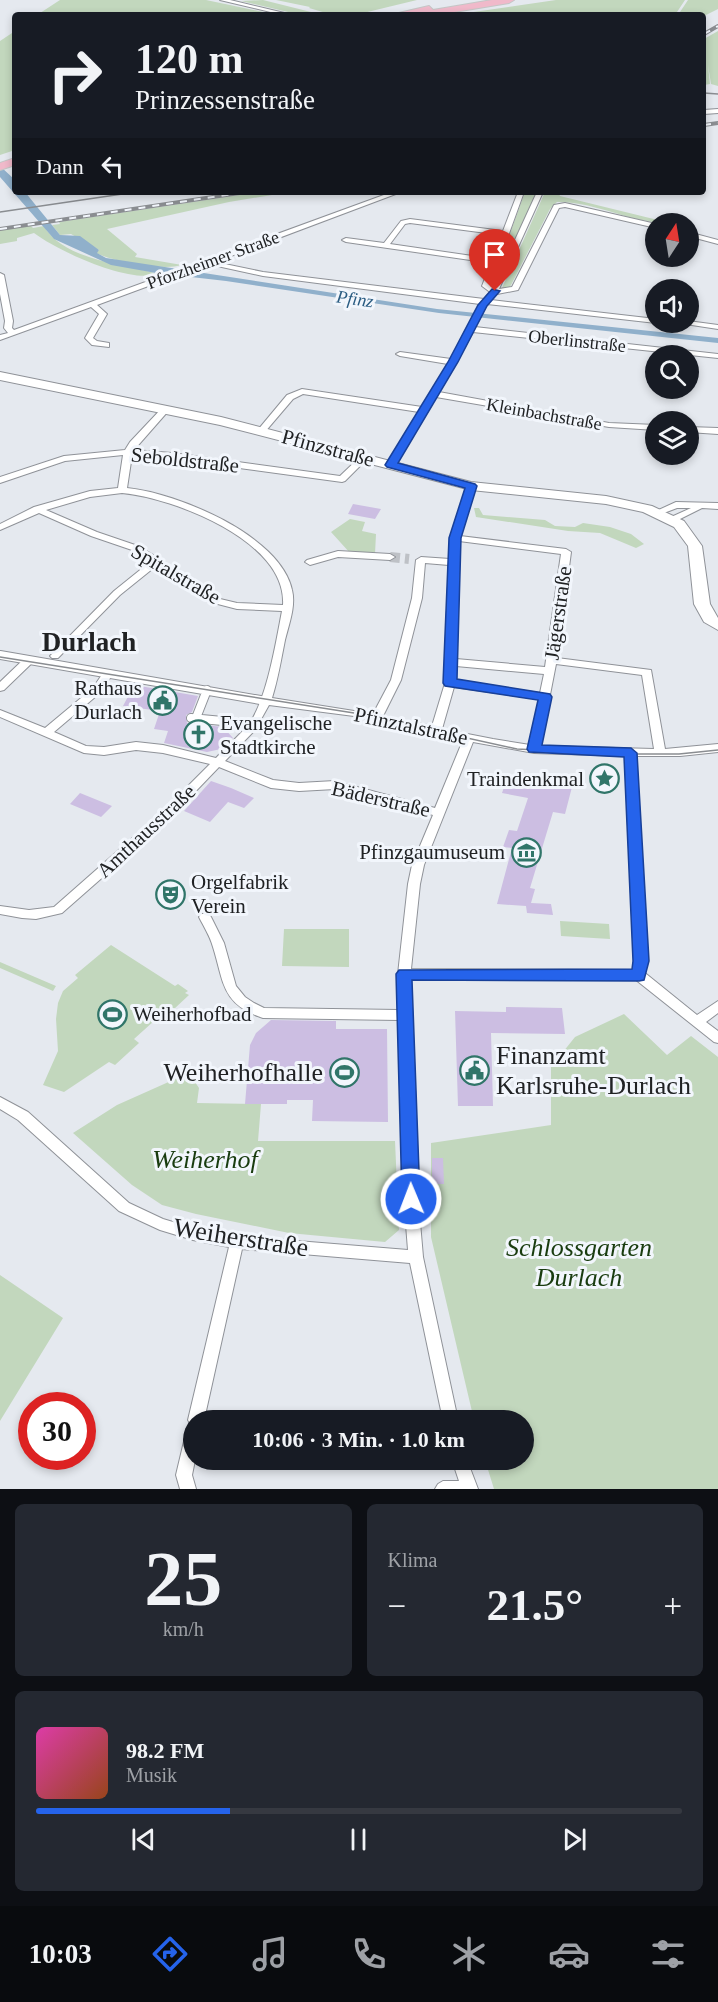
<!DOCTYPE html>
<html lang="de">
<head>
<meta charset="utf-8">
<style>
	:root { --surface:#171b24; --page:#242831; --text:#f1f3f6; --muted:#9ea1a6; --line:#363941; --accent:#2563eb }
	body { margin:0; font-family:"Times New Roman",serif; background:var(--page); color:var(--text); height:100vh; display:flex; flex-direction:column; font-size:22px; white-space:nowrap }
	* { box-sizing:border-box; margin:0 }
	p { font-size:20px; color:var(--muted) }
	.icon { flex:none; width:33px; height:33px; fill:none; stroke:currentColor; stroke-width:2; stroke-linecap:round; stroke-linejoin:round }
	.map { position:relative; height:1489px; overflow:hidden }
	.drawer { display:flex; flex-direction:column; gap:15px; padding:15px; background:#0d0f14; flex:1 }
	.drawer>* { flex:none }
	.top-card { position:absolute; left:12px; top:12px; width:694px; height:183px; border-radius:6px; box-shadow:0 3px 9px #0003; background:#171b24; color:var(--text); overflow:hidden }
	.needle { width:39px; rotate:12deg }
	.controls { position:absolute; left:645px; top:213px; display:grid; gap:12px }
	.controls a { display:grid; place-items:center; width:54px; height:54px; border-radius:50%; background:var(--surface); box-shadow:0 3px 9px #0003; font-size:30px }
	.speed { position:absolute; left:18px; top:1392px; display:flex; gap:12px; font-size:30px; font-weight:700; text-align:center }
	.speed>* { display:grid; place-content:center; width:78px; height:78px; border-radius:50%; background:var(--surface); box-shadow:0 3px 9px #0003; line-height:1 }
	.speed .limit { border:9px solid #d22; background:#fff; color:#111 }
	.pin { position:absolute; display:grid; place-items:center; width:51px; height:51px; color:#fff; margin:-62px -26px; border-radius:50% 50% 50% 0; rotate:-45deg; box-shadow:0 0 6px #0007 }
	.pin .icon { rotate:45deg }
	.me { position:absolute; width:66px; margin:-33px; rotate:359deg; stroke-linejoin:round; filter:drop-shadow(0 0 4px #0008) }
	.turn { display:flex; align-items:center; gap:21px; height:126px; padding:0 24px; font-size:27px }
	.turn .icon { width:78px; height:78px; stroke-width:2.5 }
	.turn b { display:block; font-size:42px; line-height:51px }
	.then { display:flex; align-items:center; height:57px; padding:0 24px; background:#0003; gap:12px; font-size:22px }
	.big { font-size:45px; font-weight:700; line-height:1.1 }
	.drawer .widget { flex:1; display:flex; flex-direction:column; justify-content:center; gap:9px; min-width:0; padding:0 21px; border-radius:9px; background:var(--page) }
	.drawer .dial { align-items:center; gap:0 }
	.dial b { font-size:78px; line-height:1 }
	.song { display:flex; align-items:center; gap:18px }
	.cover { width:72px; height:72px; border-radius:9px; background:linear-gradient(135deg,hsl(320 70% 55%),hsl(20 70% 35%)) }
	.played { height:6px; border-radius:3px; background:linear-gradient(90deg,var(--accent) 30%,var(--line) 30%) }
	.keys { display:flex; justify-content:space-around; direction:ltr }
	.heat { display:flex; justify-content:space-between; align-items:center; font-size:33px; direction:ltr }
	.drawer .tiles { flex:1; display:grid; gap:15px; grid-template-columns:1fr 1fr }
	.widget:last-child { grid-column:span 2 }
	.trip { position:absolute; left:183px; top:1410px; width:351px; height:60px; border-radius:30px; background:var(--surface); box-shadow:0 3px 9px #0003; font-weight:700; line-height:60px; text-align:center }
	.menu { display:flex; height:96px; justify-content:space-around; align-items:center; background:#090b0e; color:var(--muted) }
	.menu .icon { width:42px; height:42px }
	.menu .current { color:var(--accent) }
	.menu b { font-size:27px; color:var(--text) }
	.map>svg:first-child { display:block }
	.green { fill:#c2d7bd }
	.water { fill:#90b0cb }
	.building { fill:#ccbee2 }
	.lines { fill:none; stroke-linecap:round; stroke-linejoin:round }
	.minor-tunnel { stroke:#bec1c6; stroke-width:10; stroke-dasharray:10 5; stroke-linecap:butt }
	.pedestrian-casing { stroke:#8f9298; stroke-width:10 }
	.minor-casing { stroke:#8f9298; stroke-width:2 }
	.secondary-casing { stroke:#8f9298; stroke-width:2 }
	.primary-casing { stroke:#c5c6c6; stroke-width:2 }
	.pedestrian { stroke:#fff; stroke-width:8 }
	.minor { fill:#fff; fill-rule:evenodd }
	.secondary { fill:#fff; fill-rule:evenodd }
	.primary { fill:#f0b9ca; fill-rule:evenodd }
	.tram { stroke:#8a8d91; stroke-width:1.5 }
	.rail-casing { stroke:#8a8d91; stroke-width:4 }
	.rail { stroke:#f2f6fc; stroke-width:2; stroke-dasharray:7; stroke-linecap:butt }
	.route { fill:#2563eb; stroke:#184099; stroke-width:1.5 }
	.labels { text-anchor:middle; stroke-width:6; stroke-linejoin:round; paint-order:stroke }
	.far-street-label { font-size:18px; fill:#202224; stroke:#f2f6fc }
	.far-water-label { font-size:18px; font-style:italic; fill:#2a5c82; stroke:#f2f6fc }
	.street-label { font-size:21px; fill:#202224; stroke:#f2f6fc }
	.poi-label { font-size:21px; fill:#202224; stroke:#f2f6fc; text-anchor:end }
	.near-poi-label { font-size:26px; fill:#202224; stroke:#f2f6fc; text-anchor:start }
	.near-park-label { font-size:26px; font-style:italic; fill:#193c0f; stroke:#f2f6fc }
	.near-street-label { font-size:26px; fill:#202224; stroke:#f2f6fc }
	.district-label { font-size:27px; font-weight:bold; fill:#202224; stroke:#f2f6fc }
</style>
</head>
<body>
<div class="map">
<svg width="718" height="1489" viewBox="0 0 718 1489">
	<rect width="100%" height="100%" fill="#e5e9ef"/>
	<!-- green -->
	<path class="green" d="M60,0H206L278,15H37Z
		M263,0L323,15H301L241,1Z
		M276,0H417L355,15H333L309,8L310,7Z
		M556,0H685L675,15H453Z
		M688,0H718V9L704,16L678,15Z
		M15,31V150L0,155V41Z
		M718,31V86L711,84L708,65L710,84L704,85V39Z
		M260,192H290L229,202L107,229L137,254L135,257L182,265C163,271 115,262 96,253L99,250L71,234L60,235L52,225L60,224L59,222Z
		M525,192H537L493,286H491Z
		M545,192H558L560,196L670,223C632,224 595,201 557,202L550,209L510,287L502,288Z
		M31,226L33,228L44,226C63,260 124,264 158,274C129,284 58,251 34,233L17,238V241L0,244V230Z
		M474,508H479L483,515L545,520L555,526L575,527L583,523L610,527L631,534L644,544L636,548L600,533L568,531L476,517Z
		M350,519L365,522L362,531L376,534L375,554L350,553L331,532Z
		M560,921L609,924L610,939L561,936Z
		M284,929H349V967L282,966Z
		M111,945L175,986L178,984L188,991L185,993L189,995L158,1024L154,1021L134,1039L139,1043L115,1065L109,1062L64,1092L43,1085L58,1051L56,1019L58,1003L63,991L78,978L75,975Z
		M0,962L56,986L53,991L0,968Z
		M624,1014L667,1055L691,1036L718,1057V1489H494L485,1460H524V1420H474L431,1237V1143L551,1125V1067L575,1037Z
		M182,1076L193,1079L199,1088L197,1103L261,1104L258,1141H395L399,1230L385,1242L289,1233L196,1214L162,1205L132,1185L73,1133L117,1105Z
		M0,1275L63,1318L0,1421Z"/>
	<!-- water -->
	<path class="water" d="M0,166L15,180V192H25L60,235L80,236L99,250L97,253L106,258L437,309L718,338V343L439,313L226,281L156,273L111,265L54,239L0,177Z"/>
	<!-- building -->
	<path class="building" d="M353,504L381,509L375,519L348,514Z
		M134,685L198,696L192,712L186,715L187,723L223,727L233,738L221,749L207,752L164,743L168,731L154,729L160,711L123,706Z
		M508,775L572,787L565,814L553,812L530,888L535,889L531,903L551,904L553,915L527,913L526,906L497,904L512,848L503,847L509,830L517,831L528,798L502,793Z
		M211,781L231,788L254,798L244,808L228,802L210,822L184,811Z
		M80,793L112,806L101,817L70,804Z
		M506,1007L562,1008L565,1034L491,1033L493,1106H458L455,1011L506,1012Z
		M271,1020L336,1021V1029H387L388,1122L312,1121L313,1100H287V1104H245L250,1045L256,1033Z
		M432,1158H443L444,1184H432Z"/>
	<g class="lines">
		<!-- minor-tunnel -->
		<path class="minor-tunnel" d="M390,557L409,559"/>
		<defs>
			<path id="pedestrian" d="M0,655L266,701
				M191,718L254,724
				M196,718L207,690"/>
			<path id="minor" d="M220,0H230L293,15H283Z
				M718,109V113L704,114V110Z
				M392,192H401L215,262L263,272L484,299L490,292L482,286L491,263L346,242L342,240L346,238L384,243L401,221L410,219L503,231L518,192H524L490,286L493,288L537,192H543L499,289L512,287L554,205L565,203L656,224V228L565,207L559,208L518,290L497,294L491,300L656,319V322H659L656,323L487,304L475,327L718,354V358L473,332L439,392L609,423L656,425V430L609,427L436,397L395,465L391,468L387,465L419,412L303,394L293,399L264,433H258L257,431L287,395L302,389L422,407L448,364L400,356L396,354L400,352L451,359L480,304L263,276L208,264L97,305L107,314L93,338L97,341L109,343V347L92,345L85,338L99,314L91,307L0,340V335L8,333L4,328L5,321L0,294V273L4,275L13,321L12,328L14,330ZM410,223L502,235L493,259L390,244L405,224Z
				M688,232L718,240V244L688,236Z
				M688,321L718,325V329L672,322Z
				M163,407H166L170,409L134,450L172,453L340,476L361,456H367L368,458L345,481L342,482L172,459L132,455L127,488C177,493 280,535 292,590C296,606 289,624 285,640C281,660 278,679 272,698L373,714L391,680L412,598L416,560L421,557L450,559V538L467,486L471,483L475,486L460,536L566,549L571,552L557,658L651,670L665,749L718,744V752L680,756H636L647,961L645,973L697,1015L718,1001V1013L706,1022L718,1031V1043L714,1042L636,980L410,979L418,1199L423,1257L458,1420H443L410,1263L242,1249L204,1420H194V1460H195L192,1475L196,1489H180L176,1475L186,1433L189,1428L193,1426L191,1425L188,1420L229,1247L193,1240L160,1230L119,1211L18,1120L0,1109V1097L28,1112L129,1203L163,1219L193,1228L237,1236L408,1250L404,1199L399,1020L263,1018C221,1004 224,982 213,947C210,936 204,927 199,917L201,914H209L211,917L224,943L236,986L245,997L254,1003L264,1008L399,1010L398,974L408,884L412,865L433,815L335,789L299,791L271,788L219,767L170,818L62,913L36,919L22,918L0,914V906L29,910L54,907L162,812L210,764L163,753L136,750L104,755L84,753L0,717V710L45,728L93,688L103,673L107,672L112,675L101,692L54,732L86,746L104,747L136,742L163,745L216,758C226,747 239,736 249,724C267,699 276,642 282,611L237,609L210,602L156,566L120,595L58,658H52L50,656L52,654L114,591L150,562L132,550L91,536L39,513L0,530V524L34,507L90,491L118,488L123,455L65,461L0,483V477L64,456L125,450L130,442ZM122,493C174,498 287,541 283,605L237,603L216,598L161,561L160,559L138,546L97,532L46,510L90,497ZM459,541L561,554L545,667L456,659ZM425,563L449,565L445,683L432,726L383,716L401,680L422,598ZM556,664L642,675L654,749L540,746ZM456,666L544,674L540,693L455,681ZM454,687L539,699L530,745L493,739L442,729ZM269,705L354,716L463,740L435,808L335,781L299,783L273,780L225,761L255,730ZM473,742L534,753L626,756L635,961L634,970L411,969L420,884L424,865Z
				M688,427L718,428V434L688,432Z
				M676,502L718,503V509L702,508L672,523L668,520L669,518L691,508H677L656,516L652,513Z
				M338,551L390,554L395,557L390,560L338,557L310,565L305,562L307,560Z
				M28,658L32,659L33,661L32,663L4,690L0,691V682L24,659Z
				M452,1460H467L478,1489H435L438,1484L443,1481H459Z"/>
			<path id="secondary" d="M0,372L221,417L471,482L606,496L652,506L684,521L702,546L710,604L718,618V630L704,622L694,604L688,546L674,527L643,512L606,504L471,490L220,425L0,380Z"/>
			<path id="primary" d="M492,0H514L509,3L436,15H390L429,6L433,10Z
				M15,158V165L0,170V163Z"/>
		</defs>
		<!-- pedestrian casing -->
		<use href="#pedestrian" class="pedestrian-casing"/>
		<!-- minor casing -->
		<use href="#minor" class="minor-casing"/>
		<!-- secondary casing -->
		<use href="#secondary" class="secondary-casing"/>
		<!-- primary casing -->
		<use href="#primary" class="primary-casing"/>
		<!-- pedestrian -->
		<use href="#pedestrian" class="pedestrian"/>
		<!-- minor -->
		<use href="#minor" class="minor"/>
		<!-- secondary -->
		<use href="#secondary" class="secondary"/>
		<!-- primary -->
		<use href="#primary" class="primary"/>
		<!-- tram -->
		<path class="tram" d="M704,93L718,94
			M0,212L136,192
			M0,657L354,713L517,749L621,754H679L718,750"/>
		<defs>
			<path id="rail" d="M704,34L718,26
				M704,125L718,123
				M0,229L246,192"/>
		</defs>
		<!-- rail casing -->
		<use href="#rail" class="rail-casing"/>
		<!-- rail -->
		<use href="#rail" class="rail"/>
	</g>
	<!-- route -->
	<path class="route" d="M492,289L500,291L487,306L458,362L398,463L475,484L477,486L461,538L457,679L550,694L552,697L542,745L631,748L637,753L649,961L644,980L639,981L412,980L420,1199L417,1205L411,1207L404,1205L402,1199L396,974L399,970L632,969L633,961L624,757L529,752L527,749L538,700L445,686L443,683L449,538L465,488L387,467L385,465L448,362L478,305Z"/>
	<!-- icons -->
	<defs>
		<symbol id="civic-ring" viewBox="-11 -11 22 22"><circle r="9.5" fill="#f2f6fc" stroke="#307569" stroke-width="1.5"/><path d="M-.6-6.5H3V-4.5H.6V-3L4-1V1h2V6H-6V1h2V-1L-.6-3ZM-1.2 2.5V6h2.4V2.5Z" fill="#307569"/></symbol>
		<symbol id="church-ring" viewBox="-11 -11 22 22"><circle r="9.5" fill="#f2f6fc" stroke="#307569" stroke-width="1.5"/><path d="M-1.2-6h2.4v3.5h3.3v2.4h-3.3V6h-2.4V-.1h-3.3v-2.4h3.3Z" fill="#307569"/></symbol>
		<symbol id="sight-ring" viewBox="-11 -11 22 22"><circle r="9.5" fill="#f2f6fc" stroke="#307569" stroke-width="1.5"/><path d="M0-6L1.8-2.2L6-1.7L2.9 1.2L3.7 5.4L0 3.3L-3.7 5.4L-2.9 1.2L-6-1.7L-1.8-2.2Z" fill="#307569"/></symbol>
		<symbol id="museum-ring" viewBox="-11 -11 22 22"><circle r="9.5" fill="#f2f6fc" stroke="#307569" stroke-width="1.5"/><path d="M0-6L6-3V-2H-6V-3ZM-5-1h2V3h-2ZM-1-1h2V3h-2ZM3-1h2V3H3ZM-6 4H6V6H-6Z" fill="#307569"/></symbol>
		<symbol id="theatre-ring" viewBox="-11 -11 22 22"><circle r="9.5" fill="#f2f6fc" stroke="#307569" stroke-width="1.5"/><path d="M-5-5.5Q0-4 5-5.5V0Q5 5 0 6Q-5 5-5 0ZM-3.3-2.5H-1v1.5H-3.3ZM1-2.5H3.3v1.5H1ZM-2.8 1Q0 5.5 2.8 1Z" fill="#307569"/></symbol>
		<symbol id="stadium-ring" viewBox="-11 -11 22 22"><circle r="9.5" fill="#f2f6fc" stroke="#307569" stroke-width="1.5"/><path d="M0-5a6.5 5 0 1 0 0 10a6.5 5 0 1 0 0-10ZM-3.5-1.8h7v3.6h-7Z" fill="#307569"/></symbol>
	</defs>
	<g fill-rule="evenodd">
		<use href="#civic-ring" x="146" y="684" width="33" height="33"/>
		<use href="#church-ring" x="182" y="718" width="33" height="33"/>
		<use href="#sight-ring" x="588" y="762" width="33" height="33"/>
		<use href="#museum-ring" x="510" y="836" width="33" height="33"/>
		<use href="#theatre-ring" x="154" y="878" width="33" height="33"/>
		<use href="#stadium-ring" x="96" y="998" width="33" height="33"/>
		<use href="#civic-ring" x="458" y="1054" width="33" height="33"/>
		<use href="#stadium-ring" x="328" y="1056" width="33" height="33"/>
	</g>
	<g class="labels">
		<!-- far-street labels -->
		<g class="far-street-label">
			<text transform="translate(213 260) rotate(-20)" y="6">Pforzheimer Straße</text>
			<text transform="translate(577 341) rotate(6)" y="6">Oberlinstraße</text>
			<text transform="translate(544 414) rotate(10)" y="6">Kleinbachstraße</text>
		</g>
		<!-- far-water labels -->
		<g class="far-water-label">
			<text transform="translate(355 299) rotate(8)" y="6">Pfinz</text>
		</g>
		<!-- street labels -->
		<g class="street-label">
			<text transform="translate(328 448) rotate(15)" y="7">Pfinzstraße</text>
			<text transform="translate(185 460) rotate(6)" y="7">Seboldstraße</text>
			<text transform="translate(176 574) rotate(30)" y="7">Spitalstraße</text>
			<text transform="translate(558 613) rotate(-82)" y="7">Jägerstraße</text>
			<text transform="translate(411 726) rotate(12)" y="7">Pfinztalstraße</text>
			<text transform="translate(381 799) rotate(13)" y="7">Bäderstraße</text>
			<text transform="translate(146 831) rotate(-43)" y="7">Amthausstraße</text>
		</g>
		<!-- poi labels -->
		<g class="poi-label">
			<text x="142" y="695">Rathaus<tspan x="142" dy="24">Durlach</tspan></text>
			<text x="220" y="730" text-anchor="start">Evangelische<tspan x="220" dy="24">Stadtkirche</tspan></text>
			<text x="584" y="786">Traindenkmal</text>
			<text x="505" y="859">Pfinzgaumuseum</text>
			<text x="191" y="889" text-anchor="start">Orgelfabrik<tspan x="191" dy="24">Verein</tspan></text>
			<text x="133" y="1021" text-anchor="start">Weiherhofbad</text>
		</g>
		<!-- near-poi labels -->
		<g class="near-poi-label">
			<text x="496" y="1064">Finanzamt<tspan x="496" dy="30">Karlsruhe-Durlach</tspan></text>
			<text x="323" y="1081" text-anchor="end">Weiherhofhalle</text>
		</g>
		<!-- near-park labels -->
		<g class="near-park-label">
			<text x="205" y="1168">Weiherhof</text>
			<text x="579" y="1256">Schlossgarten<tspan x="579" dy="30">Durlach</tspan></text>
		</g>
		<!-- near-street labels -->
		<g class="near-street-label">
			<text transform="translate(241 1237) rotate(9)" y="9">Weiherstraße</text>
		</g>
		<!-- district labels -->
		<g class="district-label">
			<text x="89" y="651">Durlach</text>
		</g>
	</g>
</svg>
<div class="controls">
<a><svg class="needle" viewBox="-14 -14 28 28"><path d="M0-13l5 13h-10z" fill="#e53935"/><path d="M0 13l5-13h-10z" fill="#9ea1a6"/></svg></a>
<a><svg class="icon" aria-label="sound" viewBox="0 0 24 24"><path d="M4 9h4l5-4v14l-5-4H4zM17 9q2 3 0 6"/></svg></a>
<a><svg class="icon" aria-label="search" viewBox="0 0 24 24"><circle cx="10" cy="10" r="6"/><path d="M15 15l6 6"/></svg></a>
<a><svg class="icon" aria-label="layers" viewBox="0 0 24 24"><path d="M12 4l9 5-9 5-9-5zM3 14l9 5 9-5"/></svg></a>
</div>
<div class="speed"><div class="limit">30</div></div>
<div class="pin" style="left:495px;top:291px;background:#d93025"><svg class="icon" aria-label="arrive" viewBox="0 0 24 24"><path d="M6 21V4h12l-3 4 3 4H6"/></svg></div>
<svg class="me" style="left:411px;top:1199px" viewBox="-20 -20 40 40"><circle r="17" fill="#2563eb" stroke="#fff" stroke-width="3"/><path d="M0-11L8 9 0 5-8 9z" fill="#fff"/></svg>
<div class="trip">10:06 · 3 Min. · 1.0 km</div>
<div class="top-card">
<div class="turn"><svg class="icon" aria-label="right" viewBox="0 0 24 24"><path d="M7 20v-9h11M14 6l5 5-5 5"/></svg><div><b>120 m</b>Prinzessenstraße</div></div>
<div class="then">Dann<svg class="icon" aria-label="left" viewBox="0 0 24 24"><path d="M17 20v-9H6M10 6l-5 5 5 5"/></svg></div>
</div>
</div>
<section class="drawer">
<div class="tiles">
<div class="widget dial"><b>25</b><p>km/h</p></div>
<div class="widget"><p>Klima</p>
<div class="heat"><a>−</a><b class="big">21.5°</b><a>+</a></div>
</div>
<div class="widget">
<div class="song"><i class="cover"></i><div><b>98.2 FM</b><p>Musik</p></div></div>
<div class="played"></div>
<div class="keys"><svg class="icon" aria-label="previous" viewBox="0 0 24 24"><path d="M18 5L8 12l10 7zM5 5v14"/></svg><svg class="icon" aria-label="pause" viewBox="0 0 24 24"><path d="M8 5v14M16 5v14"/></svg><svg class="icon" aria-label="next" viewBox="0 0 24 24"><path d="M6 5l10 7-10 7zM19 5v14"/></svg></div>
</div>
</div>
</section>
<nav class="menu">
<b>10:03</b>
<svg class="icon current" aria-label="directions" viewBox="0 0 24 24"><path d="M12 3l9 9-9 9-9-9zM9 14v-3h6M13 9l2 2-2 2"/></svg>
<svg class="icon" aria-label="music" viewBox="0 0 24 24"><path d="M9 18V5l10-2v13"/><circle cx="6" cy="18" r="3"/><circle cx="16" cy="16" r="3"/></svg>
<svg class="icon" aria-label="phone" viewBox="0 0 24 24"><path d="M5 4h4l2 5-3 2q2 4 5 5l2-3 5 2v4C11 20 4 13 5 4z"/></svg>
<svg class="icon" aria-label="climate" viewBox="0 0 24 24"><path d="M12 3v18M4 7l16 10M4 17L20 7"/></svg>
<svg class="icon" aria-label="car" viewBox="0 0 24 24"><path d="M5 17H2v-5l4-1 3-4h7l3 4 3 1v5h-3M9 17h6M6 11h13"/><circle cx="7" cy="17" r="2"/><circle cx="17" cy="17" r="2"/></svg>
<svg class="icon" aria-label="filters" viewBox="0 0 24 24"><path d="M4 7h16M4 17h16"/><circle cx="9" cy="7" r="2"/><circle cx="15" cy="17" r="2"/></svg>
</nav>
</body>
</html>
